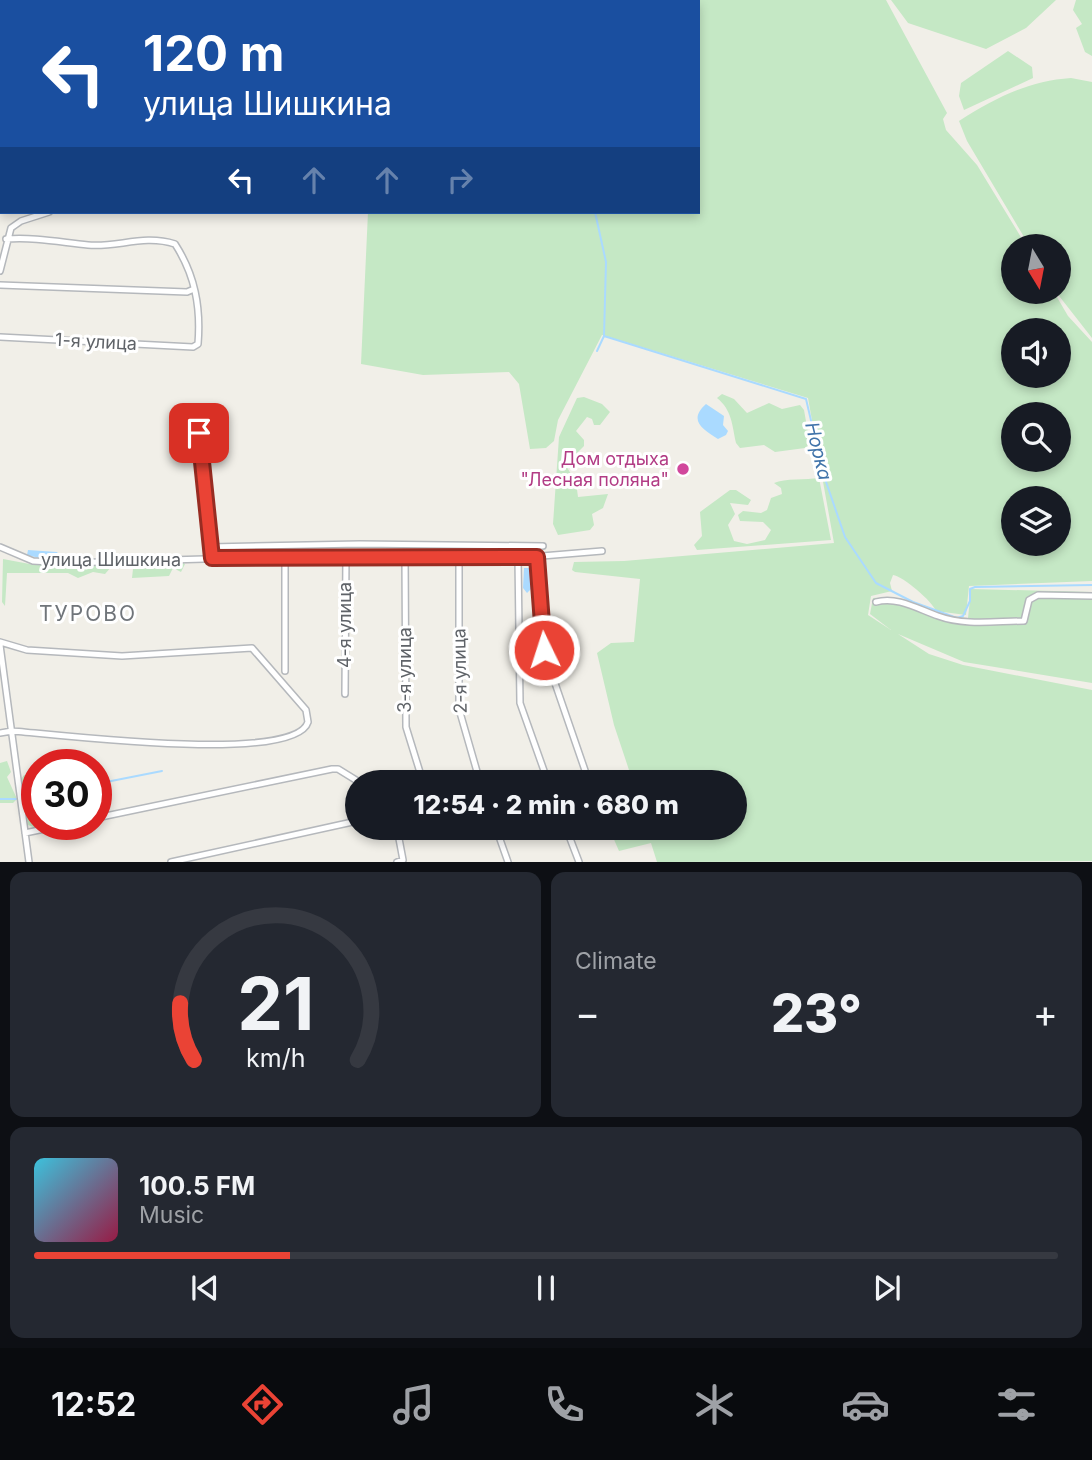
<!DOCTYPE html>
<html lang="en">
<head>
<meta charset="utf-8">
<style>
	:root { --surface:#171b24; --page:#242831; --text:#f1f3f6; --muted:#9ea1a6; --line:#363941; --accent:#ea4335 }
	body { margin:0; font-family:Inter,sans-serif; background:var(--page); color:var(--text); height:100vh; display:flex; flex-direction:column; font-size:26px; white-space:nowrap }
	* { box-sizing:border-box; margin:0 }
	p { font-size:23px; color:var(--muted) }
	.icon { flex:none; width:38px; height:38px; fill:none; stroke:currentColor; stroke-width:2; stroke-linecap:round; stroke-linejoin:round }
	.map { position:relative; height:862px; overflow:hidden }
	.drawer { display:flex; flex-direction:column; gap:10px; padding:10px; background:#0d0f14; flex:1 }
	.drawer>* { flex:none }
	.guide { position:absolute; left:0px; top:0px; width:700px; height:214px; box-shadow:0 4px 10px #0003; background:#1a4fa0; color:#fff; overflow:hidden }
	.needle { width:46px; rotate:170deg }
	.tools { position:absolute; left:1001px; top:234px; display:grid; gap:14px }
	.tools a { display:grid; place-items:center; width:70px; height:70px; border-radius:50%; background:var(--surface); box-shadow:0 4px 10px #0003; font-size:35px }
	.speed { position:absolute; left:21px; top:749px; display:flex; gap:14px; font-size:35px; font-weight:700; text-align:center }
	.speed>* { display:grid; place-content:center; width:91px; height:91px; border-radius:50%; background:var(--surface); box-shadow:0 4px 10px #0003; line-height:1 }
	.speed .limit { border:10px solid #d22; background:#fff; color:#111 }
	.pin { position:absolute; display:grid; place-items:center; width:60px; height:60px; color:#fff; margin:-30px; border-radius:14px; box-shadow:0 4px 10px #0006 }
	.me { position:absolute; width:77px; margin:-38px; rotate:356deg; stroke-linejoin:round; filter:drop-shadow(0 0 5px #0008) }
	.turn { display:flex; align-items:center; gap:24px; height:147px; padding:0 28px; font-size:32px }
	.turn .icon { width:91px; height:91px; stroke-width:2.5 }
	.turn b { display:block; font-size:49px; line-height:60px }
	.lanes { display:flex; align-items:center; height:66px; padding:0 28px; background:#0003; justify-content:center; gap:35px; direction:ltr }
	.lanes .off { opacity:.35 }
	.big { font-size:52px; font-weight:800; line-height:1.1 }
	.drawer .widget { flex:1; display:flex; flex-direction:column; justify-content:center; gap:10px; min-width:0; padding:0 24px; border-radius:14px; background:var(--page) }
	.drawer .dial { align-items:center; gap:0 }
	.dial svg { height:182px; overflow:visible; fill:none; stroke:var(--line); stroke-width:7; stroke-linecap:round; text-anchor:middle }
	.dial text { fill:var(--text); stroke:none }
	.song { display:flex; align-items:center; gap:21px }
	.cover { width:84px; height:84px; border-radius:10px; background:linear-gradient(135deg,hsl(190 70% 55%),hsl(340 70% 35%)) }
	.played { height:7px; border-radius:4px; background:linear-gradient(90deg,var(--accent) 25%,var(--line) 25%) }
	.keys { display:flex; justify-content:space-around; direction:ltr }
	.heat { display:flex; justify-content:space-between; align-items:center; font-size:38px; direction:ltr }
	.drawer .tiles { flex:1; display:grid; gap:10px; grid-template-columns:1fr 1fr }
	.widget:last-child { grid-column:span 2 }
	.trip { position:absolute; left:345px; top:770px; width:402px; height:70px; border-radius:35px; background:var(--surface); box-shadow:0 4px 10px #0003; font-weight:800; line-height:70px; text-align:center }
	.tab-bar { display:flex; height:112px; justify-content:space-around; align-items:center; background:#090b0e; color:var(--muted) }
	.tab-bar .icon { width:49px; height:49px }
	.tab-bar .active { color:var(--accent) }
	.tab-bar b { font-size:32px; color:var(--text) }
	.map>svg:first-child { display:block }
	.education { fill:#e1ded6 }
	.green { fill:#c5e8c5; fill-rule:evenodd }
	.water { fill:#aadaff }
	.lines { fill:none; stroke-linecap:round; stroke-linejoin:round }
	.stream { stroke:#aadaff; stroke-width:2 }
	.street-casing { stroke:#b5b8bc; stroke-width:8 }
	.street { stroke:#fff; stroke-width:5 }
	.route-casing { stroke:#982c22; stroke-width:18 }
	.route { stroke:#ea4335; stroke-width:12 }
	.hotel-dot { fill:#d1479c; stroke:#fff; stroke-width:2.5 }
	.labels { text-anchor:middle; stroke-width:6; stroke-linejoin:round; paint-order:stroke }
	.street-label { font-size:18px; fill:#5f6368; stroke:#fff }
	.hotel-label { font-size:18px; fill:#b23c85; stroke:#fff; text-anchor:end }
	.water-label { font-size:19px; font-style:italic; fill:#4174aa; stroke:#fff }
	.quarter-label { font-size:21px; letter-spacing:2px; fill:#70757a; stroke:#fff }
</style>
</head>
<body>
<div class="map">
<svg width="1092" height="862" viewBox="0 0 1092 862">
	<rect width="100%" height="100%" fill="#f1efe8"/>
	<!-- education -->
	<path class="education" d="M1,0H187L2,2V9Z"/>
	<!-- green -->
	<path class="green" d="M199,0H343L199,2Z
		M378,0H886L947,113L943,119L946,130L977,165L1027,247H1013V292H1054L1068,316L1092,342V581L969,586L966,615L936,611C933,602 903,576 893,575L890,583L892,591L871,596L868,615L891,630L870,614L873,598C906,595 935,616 968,618L971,589L1092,592V683L964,662L898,634L929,654L963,665L1092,690V861L657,862L651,843L619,851L609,828H735V782H633L614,725L597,653L611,643L634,642L640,579L575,572L572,570L574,562L624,561L834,543L808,398L602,335L558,420L554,441L546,448L530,449L519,384L509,372L423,375L361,364L368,212H698V2ZM1013,331H1059V376H1013ZM1013,415H1059V460H1013ZM1013,499H1059V544H1013Z
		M891,0H1056L1026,28L986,49L908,23Z
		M1076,0H1092V56L1085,52L1076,28L1082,24L1073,10Z
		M1008,51L1032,67L1033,78L964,110L959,96L961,83Z
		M1071,78L1092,82V338L1056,292L1059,247H1030L967,141L959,121C995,98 1028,81 1071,78Z
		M722,394L734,399L747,413L769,403L782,409L800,405L804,410L810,444L805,448L775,452L764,445L740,448L736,443C732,425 732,410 717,398Z
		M584,397L602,404L610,412L600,425H594L592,419L587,417L576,431L584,440V446L572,458L566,456L563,461L576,482L578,497L608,494L603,508L592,514L594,525L590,530L558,535L553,524L559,437L577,398Z
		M819,478L831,540L697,550L694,545L702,536L700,512L730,490H736L751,500L748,505L730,503L735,514L728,525L734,541L747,544L765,540L771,530L763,522L740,521L738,515L743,511L761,513L767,510L771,498L782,494L781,488L774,483C785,478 806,480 819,478Z
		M3,559L35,565L112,566L105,574L93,572L78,578L68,573H7L5,606L2,602Z
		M180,561L185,564L181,572L173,568L169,576L132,578L133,569Z
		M535,624L536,649L527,650L526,625Z
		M7,761L11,772L7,777L17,799L13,803H0V763Z
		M24,775H27L31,797L37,796V824H57L36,828L28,825L21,779Z"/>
	<!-- water -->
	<path class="water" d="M706,404L724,416L723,425L728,431L726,435L718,439C702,429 688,420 706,404Z
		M28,550L57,552L60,556L39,558L27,555Z
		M524,568H531L534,586L527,593L523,588Z"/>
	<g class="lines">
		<!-- stream -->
		<path class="stream" d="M591,0V2
			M595,212L606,262L604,336L806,399L824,476L845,537L876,583L913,602L957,618L963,616L970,601V589L975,587L1092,585
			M597,351L604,336
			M96,784L162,771
			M24,798L37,797
			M0,799H16"/>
		<defs>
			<path id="street" d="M194,2V0
				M0,14L2,16
				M0,271L11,228L21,221L49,212
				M0,285L187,292L194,289
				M0,337L193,347L198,344C201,307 195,275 175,244C143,234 117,248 88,245C59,242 35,237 6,239
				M199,433L212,558
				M0,547L33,561L66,563L346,555L518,558L602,551
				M210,547L360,544L543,546
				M405,556L406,727L423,782
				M459,556V709L480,782
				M537,557L547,660L589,782
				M518,558L520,703L548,782
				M876,602C897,596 918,609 938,616C965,626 996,621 1024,621L1029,600L1038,595L1092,596
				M0,642L27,650L122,656L252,648L306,710L308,722C295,765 54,734 12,731L0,733
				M0,645L29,862
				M285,671V556
				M345,694L346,555
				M96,818L332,769H338L359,782
				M397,828L403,860L397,862
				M496,828L508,862
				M566,828L579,862
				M25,833L68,824
				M171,862L357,821"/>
		</defs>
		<!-- street casing -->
		<use href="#street" class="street-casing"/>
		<!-- street -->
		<use href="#street" class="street"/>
	</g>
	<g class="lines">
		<defs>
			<path id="route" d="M199,433L212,558L537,557L544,650"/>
		</defs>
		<!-- route casing -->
		<use href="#route" class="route-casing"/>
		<!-- route -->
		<use href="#route" class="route"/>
	</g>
	<!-- markers -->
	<circle class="hotel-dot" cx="683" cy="469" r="7"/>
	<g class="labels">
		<!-- street labels -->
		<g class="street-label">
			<text transform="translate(96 342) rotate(3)" y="6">1-я улица</text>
			<text x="111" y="566">улица Шишкина</text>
			<text transform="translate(345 625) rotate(-90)" y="6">4-я улица</text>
			<text transform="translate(405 670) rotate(-90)" y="6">3-я улица</text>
			<text transform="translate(460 671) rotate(-91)" y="6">2-я улица</text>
		</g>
		<!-- hotel labels -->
		<g class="hotel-label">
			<text x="669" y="465">Дом отдыха<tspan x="669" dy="21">"Лесная поляна"</tspan></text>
		</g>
		<!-- water labels -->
		<g class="water-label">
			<text transform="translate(819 451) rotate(76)" y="7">Норка</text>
		</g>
		<!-- quarter labels -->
		<g class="quarter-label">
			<text x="88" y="621">ТУРОВО</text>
		</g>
	</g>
</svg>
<div class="tools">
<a><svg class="needle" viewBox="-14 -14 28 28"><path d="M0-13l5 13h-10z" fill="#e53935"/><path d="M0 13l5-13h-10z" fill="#9ea1a6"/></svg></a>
<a><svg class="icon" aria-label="sound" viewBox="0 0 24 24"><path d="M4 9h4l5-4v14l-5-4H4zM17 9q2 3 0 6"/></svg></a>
<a><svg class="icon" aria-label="search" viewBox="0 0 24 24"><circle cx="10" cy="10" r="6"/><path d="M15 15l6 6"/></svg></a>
<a><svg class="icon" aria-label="layers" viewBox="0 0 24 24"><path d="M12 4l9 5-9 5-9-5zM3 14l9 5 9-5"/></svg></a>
</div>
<div class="speed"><div class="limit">30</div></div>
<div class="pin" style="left:199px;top:433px;background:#d93025"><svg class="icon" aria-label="arrive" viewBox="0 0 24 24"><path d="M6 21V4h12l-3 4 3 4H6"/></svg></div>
<svg class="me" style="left:544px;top:650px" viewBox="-20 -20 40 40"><circle r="17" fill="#ea4335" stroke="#fff" stroke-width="3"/><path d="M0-11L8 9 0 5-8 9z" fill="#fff"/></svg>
<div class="trip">12:54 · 2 min · 680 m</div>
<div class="guide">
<div class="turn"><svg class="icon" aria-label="left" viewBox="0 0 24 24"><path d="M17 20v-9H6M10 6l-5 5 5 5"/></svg><div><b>120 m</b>улица Шишкина</div></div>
<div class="lanes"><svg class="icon" aria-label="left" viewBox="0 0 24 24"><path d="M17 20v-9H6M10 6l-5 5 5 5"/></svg><svg class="icon off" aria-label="ahead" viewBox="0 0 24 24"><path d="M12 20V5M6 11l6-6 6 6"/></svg><svg class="icon off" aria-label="ahead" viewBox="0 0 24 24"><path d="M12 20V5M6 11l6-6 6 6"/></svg><svg class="icon off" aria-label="right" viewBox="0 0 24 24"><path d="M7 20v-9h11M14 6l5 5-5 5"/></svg></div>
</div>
</div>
<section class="drawer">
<div class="tiles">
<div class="widget dial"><svg viewBox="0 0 100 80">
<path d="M14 69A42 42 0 1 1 86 69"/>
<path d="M14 69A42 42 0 0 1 8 44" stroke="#ea4335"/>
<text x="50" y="56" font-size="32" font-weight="700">21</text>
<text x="50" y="72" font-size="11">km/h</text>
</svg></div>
<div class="widget"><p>Climate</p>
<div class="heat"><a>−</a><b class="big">23°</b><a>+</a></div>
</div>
<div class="widget">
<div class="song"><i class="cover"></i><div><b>100.5 FM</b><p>Music</p></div></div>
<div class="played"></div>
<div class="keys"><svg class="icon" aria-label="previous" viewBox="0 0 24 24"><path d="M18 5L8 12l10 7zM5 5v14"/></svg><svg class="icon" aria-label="pause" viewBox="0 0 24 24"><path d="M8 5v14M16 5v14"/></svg><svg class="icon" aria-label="next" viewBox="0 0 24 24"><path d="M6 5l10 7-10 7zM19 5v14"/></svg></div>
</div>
</div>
</section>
<nav class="tab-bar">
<b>12:52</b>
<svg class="icon active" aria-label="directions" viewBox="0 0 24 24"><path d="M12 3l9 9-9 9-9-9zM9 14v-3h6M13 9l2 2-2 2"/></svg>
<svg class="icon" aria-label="music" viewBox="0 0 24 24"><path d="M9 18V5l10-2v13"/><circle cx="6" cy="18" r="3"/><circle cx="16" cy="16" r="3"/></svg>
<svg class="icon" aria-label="phone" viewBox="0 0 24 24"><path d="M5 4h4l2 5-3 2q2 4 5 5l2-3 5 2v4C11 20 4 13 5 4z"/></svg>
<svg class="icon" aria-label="climate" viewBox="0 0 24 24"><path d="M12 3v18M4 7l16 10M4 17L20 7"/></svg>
<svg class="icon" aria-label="car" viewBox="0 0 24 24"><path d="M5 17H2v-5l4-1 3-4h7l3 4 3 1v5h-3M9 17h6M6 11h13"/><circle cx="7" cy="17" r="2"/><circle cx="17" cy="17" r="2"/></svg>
<svg class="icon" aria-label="filters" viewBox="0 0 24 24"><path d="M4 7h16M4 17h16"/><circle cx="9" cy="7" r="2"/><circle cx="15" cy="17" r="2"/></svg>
</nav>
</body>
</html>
